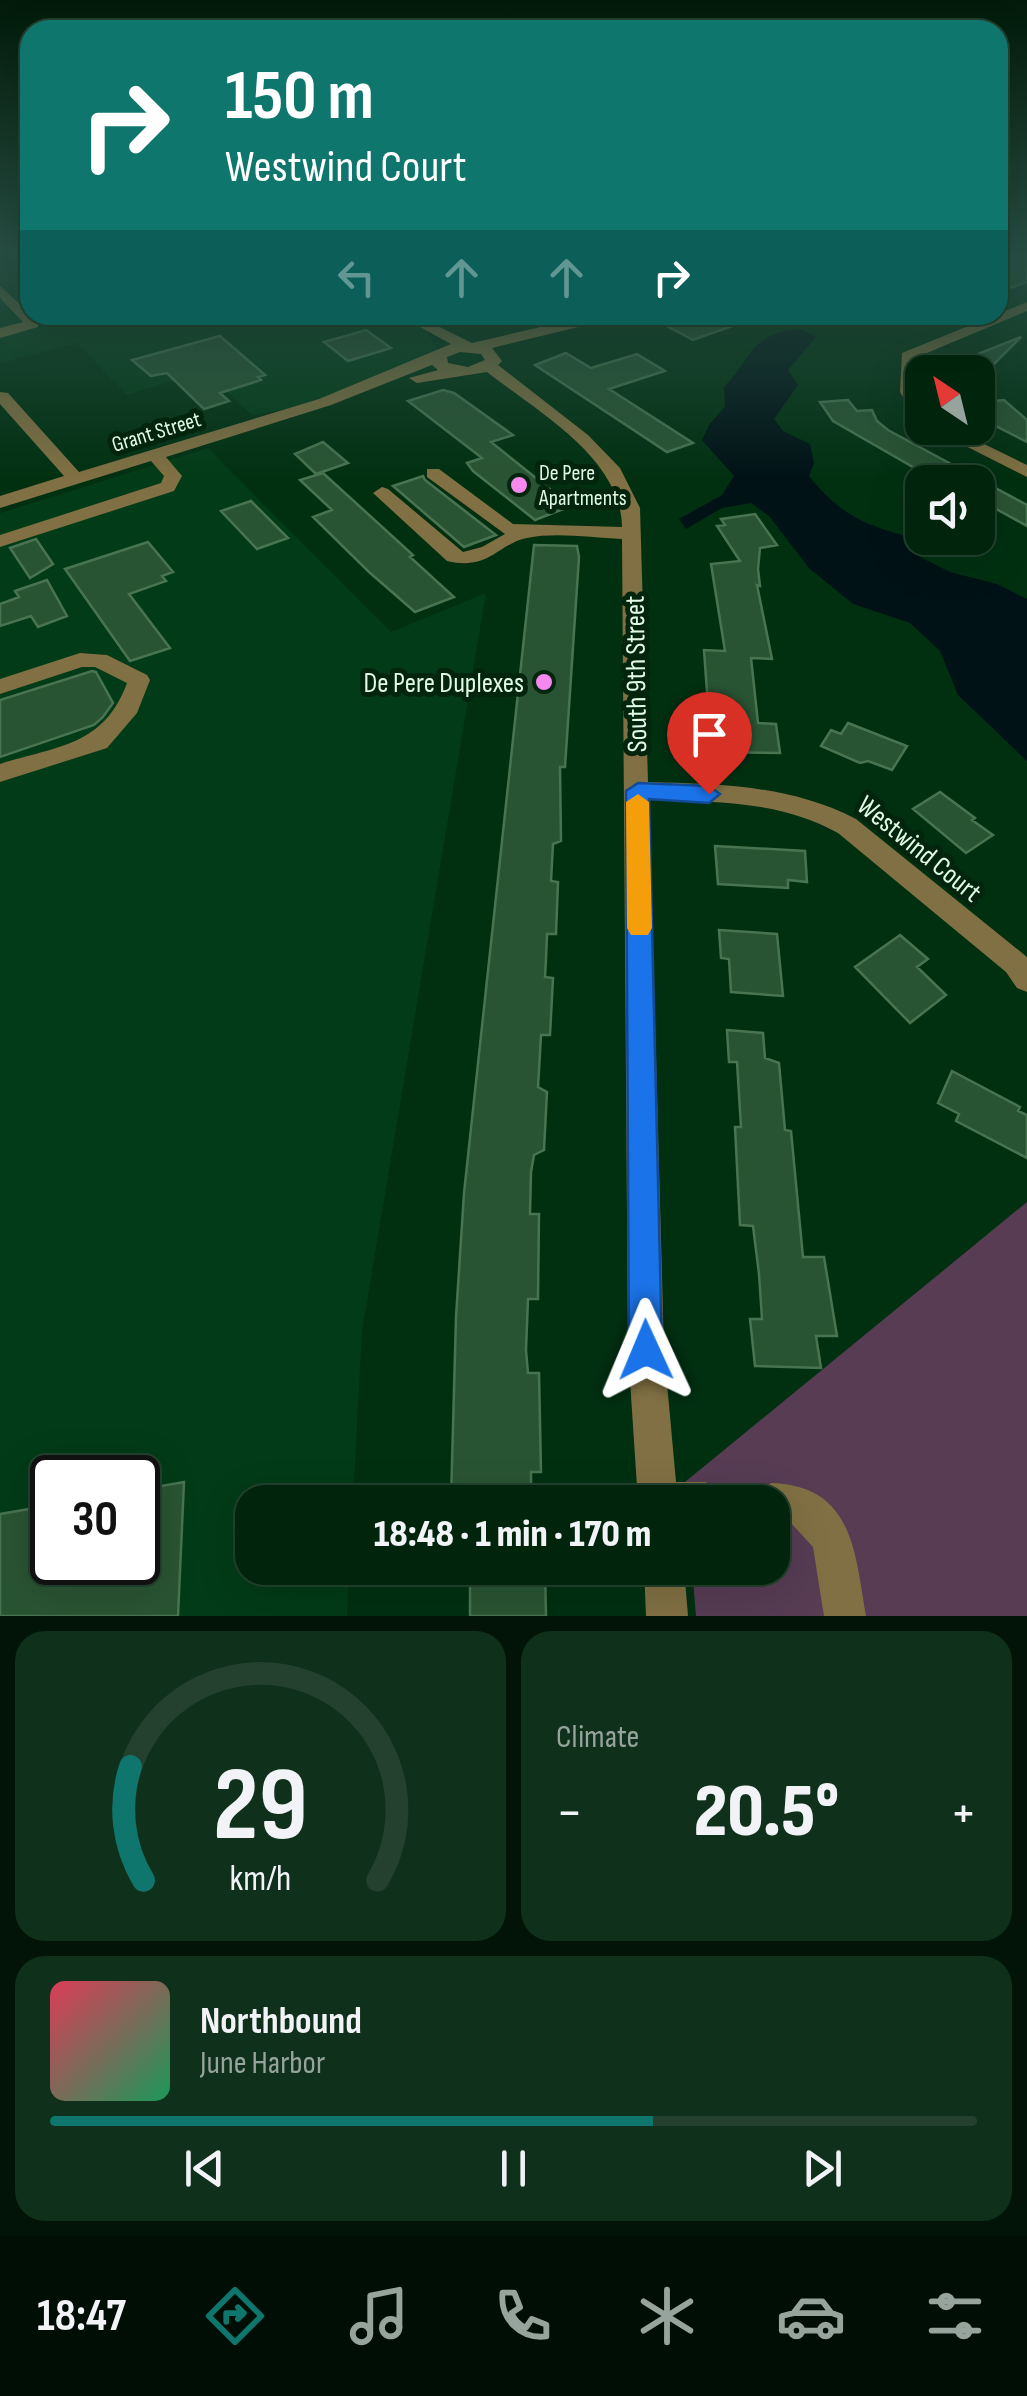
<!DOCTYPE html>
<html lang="en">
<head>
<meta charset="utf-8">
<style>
	:root { --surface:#01240d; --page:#0f301b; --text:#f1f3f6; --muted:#96a49d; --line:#23412e; --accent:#0f766e }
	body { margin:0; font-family:"Sofia Sans Condensed",sans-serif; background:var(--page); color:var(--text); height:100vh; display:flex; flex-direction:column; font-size:38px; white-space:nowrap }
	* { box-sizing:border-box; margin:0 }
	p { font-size:32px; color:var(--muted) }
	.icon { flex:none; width:55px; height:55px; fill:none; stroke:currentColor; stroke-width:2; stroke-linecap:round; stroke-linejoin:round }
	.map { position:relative; height:1616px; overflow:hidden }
	.drawer { display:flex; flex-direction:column; gap:15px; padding:15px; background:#011407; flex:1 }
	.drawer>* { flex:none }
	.top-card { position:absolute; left:20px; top:20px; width:988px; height:305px; border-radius:30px; box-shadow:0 10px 40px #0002,0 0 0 2px var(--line); background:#0f766e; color:#fff; overflow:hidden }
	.needle { width:65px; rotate:325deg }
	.tools { position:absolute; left:905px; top:355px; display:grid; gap:20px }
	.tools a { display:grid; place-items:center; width:90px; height:90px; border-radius:20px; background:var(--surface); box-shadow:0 10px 40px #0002,0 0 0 2px var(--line); font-size:50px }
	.speed { position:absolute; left:30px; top:1455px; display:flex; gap:20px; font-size:50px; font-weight:700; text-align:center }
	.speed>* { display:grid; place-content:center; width:130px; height:130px; border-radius:50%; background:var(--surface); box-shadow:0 10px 40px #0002,0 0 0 2px var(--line); line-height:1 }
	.speed .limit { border:5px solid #111; border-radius:15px; background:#fff; color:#111 }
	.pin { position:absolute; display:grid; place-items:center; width:85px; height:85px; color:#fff; margin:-102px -42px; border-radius:50% 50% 50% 0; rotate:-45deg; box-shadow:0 0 10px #0007 }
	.pin .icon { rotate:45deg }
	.me { position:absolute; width:110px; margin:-55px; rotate:359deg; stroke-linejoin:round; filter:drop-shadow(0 0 8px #0008) }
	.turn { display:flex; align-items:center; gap:35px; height:210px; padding:0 40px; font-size:45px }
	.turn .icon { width:130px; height:130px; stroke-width:2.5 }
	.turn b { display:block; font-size:70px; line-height:85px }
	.lanes { display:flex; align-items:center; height:95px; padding:0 40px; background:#0003; justify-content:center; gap:50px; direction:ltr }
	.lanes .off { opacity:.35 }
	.big { font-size:75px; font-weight:800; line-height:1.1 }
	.drawer .widget { flex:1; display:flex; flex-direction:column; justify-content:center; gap:15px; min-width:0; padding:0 35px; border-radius:30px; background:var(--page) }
	.drawer .dial { align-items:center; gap:0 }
	.dial svg { height:260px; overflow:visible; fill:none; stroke:var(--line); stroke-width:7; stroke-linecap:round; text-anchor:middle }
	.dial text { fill:var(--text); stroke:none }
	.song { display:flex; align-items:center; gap:30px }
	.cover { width:120px; height:120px; border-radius:15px; background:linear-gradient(135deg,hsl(350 70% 55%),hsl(150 70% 35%)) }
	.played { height:10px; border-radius:5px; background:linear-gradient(90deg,var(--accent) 65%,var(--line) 65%) }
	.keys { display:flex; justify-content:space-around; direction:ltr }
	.heat { display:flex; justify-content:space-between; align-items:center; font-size:55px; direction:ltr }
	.drawer .tiles { flex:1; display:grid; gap:15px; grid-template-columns:1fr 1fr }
	.widget:last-child { grid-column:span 2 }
	.trip { position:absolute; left:235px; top:1485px; width:555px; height:100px; border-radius:30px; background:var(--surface); box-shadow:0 10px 40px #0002,0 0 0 2px var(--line); font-weight:800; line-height:100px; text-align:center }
	.tab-bar { display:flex; height:160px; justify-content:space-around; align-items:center; background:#000e05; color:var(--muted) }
	.tab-bar .icon { width:70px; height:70px }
	.tab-bar .current { color:var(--accent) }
	.tab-bar b { font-size:45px; color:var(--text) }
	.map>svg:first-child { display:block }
	.built { fill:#023b17; fill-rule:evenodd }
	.green { fill:#573c54 }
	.water { fill:#001216 }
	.building { fill:#295433; stroke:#487451; stroke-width:2.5 }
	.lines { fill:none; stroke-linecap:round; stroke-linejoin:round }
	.minor { fill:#817043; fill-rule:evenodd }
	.route { fill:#1a73e8; stroke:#114b97; stroke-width:2.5 }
	.slow { fill:#f59e0b }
	.poi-dot { fill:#f589ee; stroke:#03240d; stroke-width:4 }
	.labels { text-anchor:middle; stroke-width:10; stroke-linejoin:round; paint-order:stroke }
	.far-street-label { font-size:22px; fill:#e2fae5; stroke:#03240d }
	.far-poi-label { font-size:22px; fill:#e2fae5; stroke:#03240d; text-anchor:start }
	.street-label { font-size:28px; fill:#e2fae5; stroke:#03240d }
	.poi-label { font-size:28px; fill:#e2fae5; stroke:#03240d; text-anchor:end }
</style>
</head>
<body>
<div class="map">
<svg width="1027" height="1616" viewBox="0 0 1027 1616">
	<rect width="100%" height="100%" fill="#013011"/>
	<!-- built -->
	<path class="built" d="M0,252H30V315H403L427,332L439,351L325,402L252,415L204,371L127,395L77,343L0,363Z
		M208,448L391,632L486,593L362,1331L353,1502H252V1568H349L347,1616H0V513ZM52,1478H138V1562H52Z"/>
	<!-- green -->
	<path class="green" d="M1027,1202V1616H696L692,1568H772V1502H687L685,1482Z"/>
	<!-- water -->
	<path class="water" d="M800,329L816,337L788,370L798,385L774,419L783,431L810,444L814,463L809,476C839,513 861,524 906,536L920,557L950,572L997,584L1027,599V761L958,695L940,651L910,623L853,604L809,568L769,516L751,503L722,508L686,529L679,519L722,495L734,476L702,440L709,425L725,407L724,387C755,355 749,334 800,329Z"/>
	<!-- building -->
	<path class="building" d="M998,252L1015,256L1027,252V282L998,292Z
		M700,315H754L755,318L693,340L667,326Z
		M366,330L391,348L348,361L324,342Z
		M220,336L265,375L258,377L261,380L220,393L229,401L204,409L167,373L151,376L132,360Z
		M1021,337L986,372H935V371Z
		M566,353L591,368L637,354L665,371L609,389L693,443L667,452L535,365Z
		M978,386L994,401L1004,400L1027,420V442L978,417Z
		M443,390L454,393L513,435L491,442L571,506L535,520L473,471L467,463L482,458L408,401Z
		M848,400L857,411L872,410L877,421L888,430L1027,505V526L978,499V482H939L833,421L820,402Z
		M323,442L348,463L316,474L295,454Z
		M323,473L413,555L410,557L454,597L415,612L369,572L313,517L332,510L300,480Z
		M423,476L425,480L496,535L464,547L393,486Z
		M251,501L288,538L257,549L221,511Z
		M755,514L777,545L760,548L758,569L760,586L757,585L772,659L751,658L758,723L776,724L780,753L716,752L705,748L703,720H709L704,650L725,651L711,564L740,561L717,526L725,525L721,519Z
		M36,539L53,564L30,578L10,548Z
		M148,542L173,572L162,576L166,581L129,594L170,648L130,661L65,569Z
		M534,545L577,546L579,557L565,767H560L561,841L553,844L551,881L558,882L556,934H547L546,959L545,977L553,978L550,1035H541L539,1070L538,1087L547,1092L544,1150L534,1155L531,1172L530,1214H539L538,1299H528L526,1350L528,1373H539L541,1472H531V1499L451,1500L456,1317L464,1193Z
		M47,580L67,616L38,627L31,616L0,626V604L19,597L15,591Z
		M92,671L96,672L113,703L103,717L94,725L0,757V700Z
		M848,723L907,746L892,770L868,761L860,763L821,746L831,730L841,734Z
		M940,792L975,818L972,820L993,835L966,853L913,809Z
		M715,846L805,851L807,882L788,880V888L718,884Z
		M719,930L777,934L783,996L731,992L729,959L721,958Z
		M900,935L928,959L917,967L946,995L910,1023L855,967Z
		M727,1030L763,1033L765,1058L779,1063L785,1130L791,1131L803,1257H824L837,1336H816L821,1368L755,1366L750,1319H762L759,1274L753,1226L740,1225L735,1127H741L737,1062H729Z
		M952,1071L1020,1107L1018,1111L1027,1115V1158L956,1121L959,1114L938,1103Z
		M184,1482L178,1616H0V1514L52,1505V1562H138V1490Z
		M470,1568H545L546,1616H470Z"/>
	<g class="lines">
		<!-- minor -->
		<path class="minor" d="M0,286L38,321V327L0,338V328L23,322L0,298Z
			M1027,302V311L915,358C916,380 922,398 922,419L916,418L900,392L902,353Z
			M398,315H415L472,343L592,315H608L607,320L492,348L502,361L498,365L588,435L620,468L640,508L648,782C721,784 790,785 856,819L1027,957V992L1017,988L1006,972L838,833C778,800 715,802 649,800L664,1350L676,1482H705L719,1488L725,1502H638L628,1350L622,539C593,538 556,532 527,538C497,544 490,571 447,561L373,493L382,487L388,489L463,552L482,547L505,534L427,477V469H439L513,524L622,527C621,457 536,411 487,372L417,383L409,378L438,370L432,365L331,405L166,457L182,476L174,491L0,547V535L161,483L164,476L151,461L0,508V496L64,476L0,404V392L8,393L79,472L319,399L451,344ZM460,352L481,354L485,360L468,367L448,363L447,357Z
			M930,428H951L1027,465V477Z
			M80,653L107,655L147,675L150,680L137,713L107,748L0,782V764C57,746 104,746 127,683L95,667H82L0,694V679Z
			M772,1483C853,1486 855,1552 866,1616H824L813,1547L791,1523H772V1502H752L758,1489Z
			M644,1568H684L688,1616H646Z"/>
	</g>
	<!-- sky -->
	<linearGradient id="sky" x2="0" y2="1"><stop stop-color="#011a09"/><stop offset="0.53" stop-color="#274e43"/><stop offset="1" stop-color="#274e43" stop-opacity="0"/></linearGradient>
	<rect width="1027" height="478" fill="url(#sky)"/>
	<!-- route -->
	<path class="route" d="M638,783L709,786L720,794L709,803L649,799L662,1350L657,1361L646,1366L634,1361L629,1350L626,791Z"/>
	<!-- slow -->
	<path class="slow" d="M638,794L649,802L652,928L648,935H631L627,928L626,802Z"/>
	<!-- markers -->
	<g class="poi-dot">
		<circle cx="519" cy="485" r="10"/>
		<circle cx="544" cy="682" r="10"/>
	</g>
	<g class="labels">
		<!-- far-street labels -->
		<g class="far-street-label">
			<text transform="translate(156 431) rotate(-17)" y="8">Grant Street</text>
		</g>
		<!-- far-poi labels -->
		<g class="far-poi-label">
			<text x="539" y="480">De Pere<tspan x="539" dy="25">Apartments</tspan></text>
		</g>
		<!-- street labels -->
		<g class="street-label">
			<text transform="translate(635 674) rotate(-91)" y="10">South 9th Street</text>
			<text transform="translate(920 848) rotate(39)" y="10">Westwind Court</text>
		</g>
		<!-- poi labels -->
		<g class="poi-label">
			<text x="524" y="692">De Pere Duplexes</text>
		</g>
	</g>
</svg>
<div class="tools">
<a><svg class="needle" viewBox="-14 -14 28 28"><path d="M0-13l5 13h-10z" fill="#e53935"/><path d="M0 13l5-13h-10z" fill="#96a49d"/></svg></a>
<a><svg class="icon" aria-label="sound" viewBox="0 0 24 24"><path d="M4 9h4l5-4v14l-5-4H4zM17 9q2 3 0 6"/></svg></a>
</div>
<div class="speed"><div class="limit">30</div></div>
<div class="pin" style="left:709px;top:794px;background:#d93025"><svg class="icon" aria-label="arrive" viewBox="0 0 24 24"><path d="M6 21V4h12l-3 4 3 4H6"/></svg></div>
<svg class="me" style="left:646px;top:1350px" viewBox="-20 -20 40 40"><path d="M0-17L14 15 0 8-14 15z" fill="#1a73e8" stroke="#fff" stroke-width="4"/></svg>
<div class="trip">18:48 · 1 min · 170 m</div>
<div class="top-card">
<div class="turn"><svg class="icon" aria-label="right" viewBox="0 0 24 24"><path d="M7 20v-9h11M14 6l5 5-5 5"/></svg><div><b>150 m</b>Westwind Court</div></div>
<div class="lanes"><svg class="icon off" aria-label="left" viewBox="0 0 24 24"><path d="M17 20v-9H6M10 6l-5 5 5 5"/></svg><svg class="icon off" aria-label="ahead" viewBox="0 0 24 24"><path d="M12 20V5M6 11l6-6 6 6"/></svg><svg class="icon off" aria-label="ahead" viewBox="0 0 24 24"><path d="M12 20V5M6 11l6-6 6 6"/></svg><svg class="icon" aria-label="right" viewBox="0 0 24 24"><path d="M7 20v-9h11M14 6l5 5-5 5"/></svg></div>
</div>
</div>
<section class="drawer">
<div class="tiles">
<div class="widget dial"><svg viewBox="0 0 100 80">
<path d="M14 69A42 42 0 1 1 86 69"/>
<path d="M14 69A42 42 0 0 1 10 34" stroke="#0f766e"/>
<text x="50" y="56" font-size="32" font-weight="700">29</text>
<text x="50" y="72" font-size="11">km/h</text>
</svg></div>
<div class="widget"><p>Climate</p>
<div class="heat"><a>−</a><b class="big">20.5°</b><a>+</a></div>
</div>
<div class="widget">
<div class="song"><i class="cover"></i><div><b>Northbound</b><p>June Harbor</p></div></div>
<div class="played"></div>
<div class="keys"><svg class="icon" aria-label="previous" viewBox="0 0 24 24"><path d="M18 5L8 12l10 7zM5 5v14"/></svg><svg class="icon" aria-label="pause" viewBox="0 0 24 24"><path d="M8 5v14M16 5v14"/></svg><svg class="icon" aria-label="next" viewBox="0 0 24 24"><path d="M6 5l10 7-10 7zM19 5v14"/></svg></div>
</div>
</div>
</section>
<nav class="tab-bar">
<b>18:47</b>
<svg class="icon current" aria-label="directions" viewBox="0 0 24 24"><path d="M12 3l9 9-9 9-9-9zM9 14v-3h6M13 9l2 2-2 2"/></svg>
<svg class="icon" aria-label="music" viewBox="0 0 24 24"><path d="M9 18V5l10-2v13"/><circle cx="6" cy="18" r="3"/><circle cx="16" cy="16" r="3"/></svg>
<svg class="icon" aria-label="phone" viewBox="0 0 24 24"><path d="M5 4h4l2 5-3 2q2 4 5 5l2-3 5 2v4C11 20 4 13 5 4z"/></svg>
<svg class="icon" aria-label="climate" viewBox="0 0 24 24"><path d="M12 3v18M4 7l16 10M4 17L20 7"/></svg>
<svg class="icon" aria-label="car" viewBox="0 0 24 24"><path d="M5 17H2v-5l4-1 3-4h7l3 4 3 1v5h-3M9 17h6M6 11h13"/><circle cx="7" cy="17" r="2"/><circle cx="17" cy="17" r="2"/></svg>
<svg class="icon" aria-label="filters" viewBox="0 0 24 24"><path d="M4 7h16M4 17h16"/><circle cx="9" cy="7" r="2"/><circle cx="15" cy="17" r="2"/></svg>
</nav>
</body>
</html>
